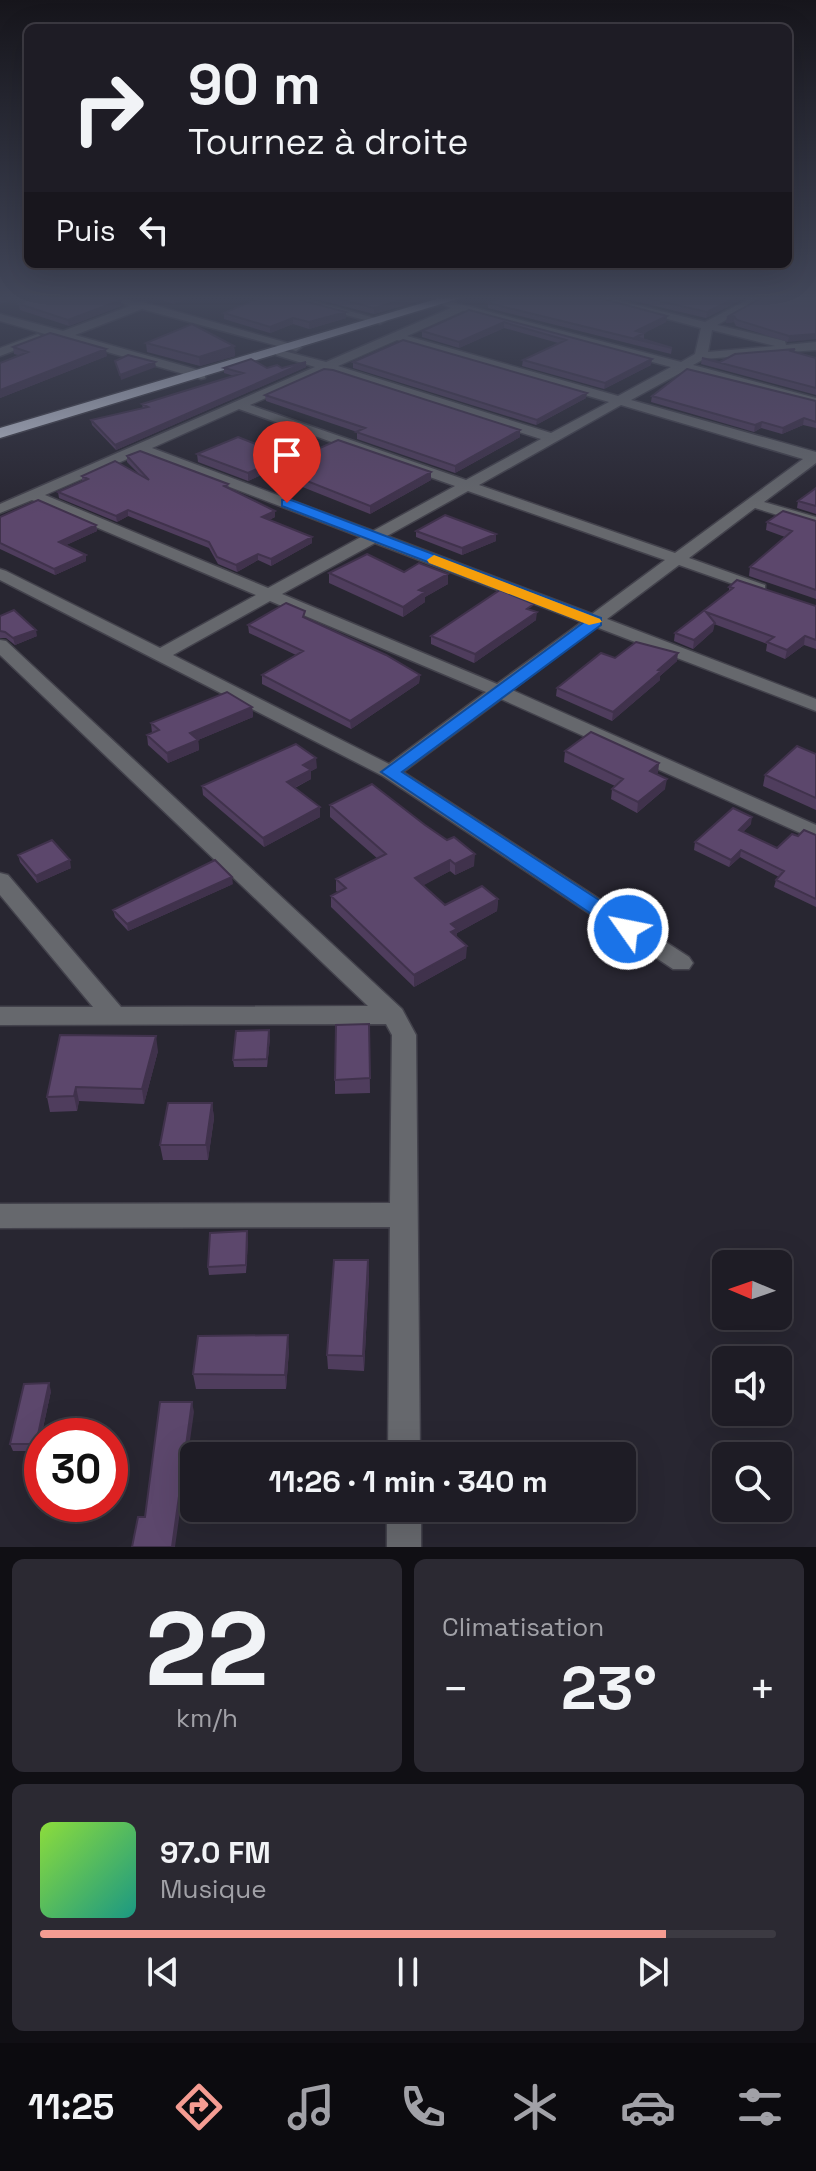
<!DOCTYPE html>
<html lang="fr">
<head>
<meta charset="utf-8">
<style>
	:root { --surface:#1e1c25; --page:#2b2932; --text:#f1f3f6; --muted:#a1a1a7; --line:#3c3a42; --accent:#f59c92 }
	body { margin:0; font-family:"Space Grotesk",sans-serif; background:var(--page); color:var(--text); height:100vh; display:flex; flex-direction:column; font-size:30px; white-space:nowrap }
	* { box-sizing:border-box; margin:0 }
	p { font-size:26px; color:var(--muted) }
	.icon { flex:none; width:44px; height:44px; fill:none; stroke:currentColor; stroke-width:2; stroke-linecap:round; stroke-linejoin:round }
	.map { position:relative; height:1547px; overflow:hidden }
	.sheet { display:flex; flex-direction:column; gap:12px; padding:12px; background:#100f14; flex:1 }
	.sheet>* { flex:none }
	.guide { position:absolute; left:24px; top:24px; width:768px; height:244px; border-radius:12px; box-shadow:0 8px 32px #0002,0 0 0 2px var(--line); background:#1e1c25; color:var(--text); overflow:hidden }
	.needle { width:52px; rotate:272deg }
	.buttons { position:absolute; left:712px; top:1250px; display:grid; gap:16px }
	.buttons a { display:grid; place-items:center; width:80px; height:80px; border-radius:12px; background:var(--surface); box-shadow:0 8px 32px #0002,0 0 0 2px var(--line); font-size:40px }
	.speed { position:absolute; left:24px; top:1418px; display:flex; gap:16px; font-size:40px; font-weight:700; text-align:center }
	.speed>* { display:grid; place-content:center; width:104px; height:104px; border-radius:50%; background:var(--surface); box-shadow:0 8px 32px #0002,0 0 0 2px var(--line); line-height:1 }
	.speed .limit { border:12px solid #d22; background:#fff; color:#111 }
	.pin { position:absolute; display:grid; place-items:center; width:68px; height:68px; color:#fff; margin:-82px -34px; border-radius:50% 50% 50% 0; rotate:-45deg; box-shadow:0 0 8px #0007 }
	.pin .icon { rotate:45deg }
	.me { position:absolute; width:88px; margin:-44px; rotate:303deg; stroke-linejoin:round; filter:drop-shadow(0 0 6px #0008) }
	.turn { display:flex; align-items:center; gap:28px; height:168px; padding:0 32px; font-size:36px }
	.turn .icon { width:104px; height:104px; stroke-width:2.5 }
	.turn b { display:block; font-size:56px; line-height:68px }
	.then { display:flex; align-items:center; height:76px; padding:0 32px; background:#0003; gap:16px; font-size:30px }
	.big { font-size:60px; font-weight:700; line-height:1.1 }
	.sheet .card { flex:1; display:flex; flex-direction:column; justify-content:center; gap:12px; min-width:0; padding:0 28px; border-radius:12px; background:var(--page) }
	.sheet .dial { align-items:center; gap:0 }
	.dial b { font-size:104px; line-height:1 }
	.song { display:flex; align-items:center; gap:24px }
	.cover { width:96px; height:96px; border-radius:12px; background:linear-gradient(135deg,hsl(90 70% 55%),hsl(170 70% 35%)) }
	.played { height:8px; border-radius:4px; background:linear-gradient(90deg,var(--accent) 85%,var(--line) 85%) }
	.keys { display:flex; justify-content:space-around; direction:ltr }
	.heat { display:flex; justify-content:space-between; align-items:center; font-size:44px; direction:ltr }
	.sheet .tiles { flex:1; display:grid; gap:12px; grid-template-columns:1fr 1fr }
	.card:last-child { grid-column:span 2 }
	.trip { position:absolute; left:180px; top:1442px; width:456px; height:80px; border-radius:12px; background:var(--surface); box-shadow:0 8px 32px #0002,0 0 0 2px var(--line); font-weight:700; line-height:80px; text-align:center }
	.menu { display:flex; height:128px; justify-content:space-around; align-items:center; background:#0c0b0f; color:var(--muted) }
	.menu .icon { width:56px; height:56px }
	.menu .on { color:var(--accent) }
	.menu b { font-size:36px; color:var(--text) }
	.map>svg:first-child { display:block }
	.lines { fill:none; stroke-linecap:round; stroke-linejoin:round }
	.street-casing { stroke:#43424c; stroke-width:3 }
	.highway-casing { stroke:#43424c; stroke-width:3 }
	.street { fill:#66686d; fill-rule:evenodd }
	.highway { fill:#bcc1cf; fill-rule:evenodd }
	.wall { fill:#4f3d5d }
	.shaded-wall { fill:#40324c }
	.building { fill:#5c476c; stroke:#40324c; stroke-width:2 }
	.route { fill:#1a73e8; stroke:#114b97; stroke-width:2 }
	.slow { fill:#f59e0b }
</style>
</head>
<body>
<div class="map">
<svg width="816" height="1547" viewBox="0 0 816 1547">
	<rect width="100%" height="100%" fill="#282631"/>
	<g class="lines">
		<defs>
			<path id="street" d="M105,297L146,303L302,347L296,351L142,309L75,335L205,372V378L201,379L0,321V314L63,331L130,306Z
				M278,297H296L386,321L380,324Z
				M586,297H604L705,322L753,297H766L717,325L785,341L786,345L816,342V350L704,359L693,365L816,398V406L684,371L631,400L816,452V463L764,502L816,517V527L755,508L689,558L765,585V591H753L679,565L607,619L816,699V711L596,627L512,690L816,825V840L501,699L403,772L689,957L693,963L689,969H673L383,776L0,580V569L6,571L160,648L256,595L32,500L0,513V504L315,367L276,355V349L326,362L451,308L442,304L448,301L681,362L695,354L701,328ZM463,311L671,367L618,396L407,336ZM712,330L775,346L708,352ZM397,340L609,402L551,433L338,366ZM327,371L541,439L466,480L250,405ZM621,405L803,459L675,553L479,485ZM239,409L455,486L373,531L152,448ZM141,453L361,537L268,588L45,495ZM468,491L665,560L592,614L387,536ZM375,543L582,622L497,684L282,594ZM270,601L486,692L389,764L173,655Z
				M38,334L44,338L42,340L0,356V348Z
				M0,640L6,641L402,1009L416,1035L420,1456H388L390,1227L0,1228V1204L390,1203L392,1035L386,1024L0,1025V1007H93L0,895V873L8,875L121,1007L368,1006L0,655Z
				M387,1508H421V1547H387Z"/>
			<path id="highway" d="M443,297H464L0,438V428Z"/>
		</defs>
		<!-- street casing -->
		<use href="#street" class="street-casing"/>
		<!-- highway casing -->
		<use href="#highway" class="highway-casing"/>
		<!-- street -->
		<use href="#street" class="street"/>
		<!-- highway -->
		<use href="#highway" class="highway"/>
	</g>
	<!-- wall -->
	<path class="wall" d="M152,297H192L174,304Z
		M308,297H429V298L374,314Z
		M617,297H746L706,318Z
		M816,297L788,342L736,326L734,322L726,323L727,317Z
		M488,303L667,316L666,322L644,333V339L672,348L671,354L488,308Z
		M19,304L121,306L69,326L20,310Z
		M469,310L651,365L604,389L522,366L523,360L558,343L504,328L459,348L422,337V331Z
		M224,313L346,318L309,329L293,324L270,333L224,319Z
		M146,343L234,346L235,356L200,366L147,352Z
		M13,347L107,356L0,398V363L18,355L14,354Z
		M795,349L794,352L816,358V395L701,364L702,358L720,362Z
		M353,362L586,398L536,425L353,368Z
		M306,367L116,450L92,425L91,420L143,409L142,404L234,376L224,373V368Z
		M265,395L520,437L455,473L357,439V432L266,401Z
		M652,396L816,401V428L803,425L782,434L761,428L754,432L651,402Z
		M197,454L286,456V463L431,480L370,514L275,476L274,469L248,481L198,462Z
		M127,456L228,484L229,488L275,517L269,520L312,543L271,566L258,560L237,572L218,564L209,548L128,516L117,522L59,498L58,492L82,481V476L139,474L127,462Z
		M816,488V514L797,508L798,501Z
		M0,517L96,525L97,531L66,545L86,555V561L55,575L0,549Z
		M816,521V599L749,576L750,567L785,537L766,530L767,522Z
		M416,531L496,541L462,555L416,537Z
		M404,572L448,574V584L425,597V602L403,617L329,583V573Z
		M729,587L816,606V649L804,645L785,659L766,651L767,644L714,624L713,631L693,649L674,641L675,633L729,592Z
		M534,611L536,620L474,663L431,644V636Z
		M0,616L37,636L15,645L6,638H0Z
		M306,618L420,675L419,683L351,729L262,684V675L296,655L249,633L248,625Z
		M615,658L677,661L660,676V680L612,721L556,696L557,688Z
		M252,707L253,717L198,740L199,750L168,763L148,745L147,735L152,733L151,723Z
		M565,751L659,763L657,774L665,789L637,813L611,799L612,789L615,786L564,762Z
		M816,754V810L763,786L765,775Z
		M317,768L311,771V779L295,788L320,817L264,847L203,795L202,786Z
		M330,805L474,866L455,875L450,871L423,885L445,905L498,899L497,911L457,933L456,937L466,958L414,987L331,907V896L338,892L336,891V879L378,859L330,817Z
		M751,824L743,832L777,848L798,836L816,835V907L774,887L776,880L779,877L740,857L729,867L694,850L695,842Z
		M18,855L71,868L37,883L20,862Z
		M233,884L128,931L115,917L113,910Z
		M369,1024L370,1093L335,1094V1080Z
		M270,1038L267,1067H234L233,1060Z
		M158,1051L144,1104L79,1101L77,1111L50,1112L47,1097Z
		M212,1103L214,1118L208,1160H163L160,1145Z
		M248,1239L246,1273L209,1275L208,1267Z
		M368,1260L369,1275L364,1371L328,1369L327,1355Z
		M289,1350L286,1389H196L193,1374Z
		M51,1391L38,1451H13L10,1444Z"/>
	<!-- shaded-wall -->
	<path class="shaded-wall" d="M0,297H19L0,304Z
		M176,297H192L174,304V298Z
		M411,297H429V298L374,314V308Z
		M737,297H746L706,318L707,312Z
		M121,300V306L69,326L68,320Z
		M346,312V318L309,329V322Z
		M667,316L666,322L636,337V331Z
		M734,316V322L726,323L727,317Z
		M293,318V324L270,333V327Z
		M504,322V328L459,348V342Z
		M816,334V339L788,342L789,336Z
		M234,346L235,356L200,366L199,357Z
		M106,349L107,356L0,398V390Z
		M652,359L651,365L604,389L605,383Z
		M155,362L156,367L121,380L120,375Z
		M306,362V367L116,450L115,445Z
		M587,393L586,398L536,425L537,420Z
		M804,418L803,425L782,434L783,428Z
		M762,422L761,428L754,432L755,425Z
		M520,430V437L455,473V466Z
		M286,456V464L248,481V473Z
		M431,472V480L370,514V506Z
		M128,510V516L117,522L116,516Z
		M275,511V517L262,523V517Z
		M96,525L97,531L60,548L59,542Z
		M496,534V541L462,555V548Z
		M312,537V543L271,566V559Z
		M258,554V560L237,572L236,565Z
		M86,555V561L55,575L54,569Z
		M448,574V584L425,597V602L403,617V607L419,590Z
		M537,612L536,620L474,663L475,654Z
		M715,623L713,631L693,649L694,640Z
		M36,630L37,636L15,645L13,638Z
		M805,636L804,645L785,659L787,650Z
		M678,653L677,661L660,676V680L612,721L613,712Z
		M420,675L419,683L351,729L350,721Z
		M252,707L253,717L198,740L199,750L168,763L167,753L190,733Z
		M316,758L317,768L311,771V779L288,791L287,782L303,765Z
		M659,763L658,773L648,781L650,771Z
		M667,779L665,789L637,813L638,802Z
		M320,807V817L264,847L263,838Z
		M752,817L751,824L737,837L739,830Z
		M741,850L740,857L729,867L731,860Z
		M475,854L474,866L455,875V864Z
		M70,860L71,868L37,883L36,876Z
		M450,860V871L415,890V878Z
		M232,877L233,884L128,931L127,924Z
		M498,899L497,911L457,933L456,941L451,944V924Z
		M467,946L466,958L414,987V975Z
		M269,1030L270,1038L267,1067V1059Z
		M156,1036L158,1051L144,1104L142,1089Z
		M76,1087L79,1101L77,1111L74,1096Z
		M212,1103L214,1118L208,1160L206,1145Z
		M247,1231L248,1239L246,1273V1265Z
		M368,1260L369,1275L364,1371L363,1356Z
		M288,1335L289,1350L286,1389L285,1375Z
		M49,1383L51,1391L38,1451L36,1444Z
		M192,1402L194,1412L175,1547H172Z"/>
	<!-- building -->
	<path class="building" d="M35,297H112L121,300L68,320L19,304Z
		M262,297H289L346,312L309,322L293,318L270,327L224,313Z
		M331,297H411L374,308Z
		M503,297H596L667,316L636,331L644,333L636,337L672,348L488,303Z
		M641,297H737L707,312Z
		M763,297H816V334L789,336L737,320L734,316L727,317Z
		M469,310L652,359L605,383L523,360L566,340L513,325L504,322L459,342L422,331Z
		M192,324L234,346L199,357L146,343Z
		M50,333L106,349L0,390V363L28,352L13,347Z
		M403,340L587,393L537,420L353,362Z
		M795,349L791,351L816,358V388L702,358L720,362L735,354Z
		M128,355L155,362L120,375L115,361Z
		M251,359L267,368L277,365L282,368L306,362L115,445L91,420L148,407L142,404L243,373L224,368Z
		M324,369L333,370L520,430L455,466L356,432L365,428L265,395Z
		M687,369L816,401V422L804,418L783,428L762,422L755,425L652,396Z
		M238,437L286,456L248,473L197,454Z
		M338,440L431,472L370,506L274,468Z
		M140,451L228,484L224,486L275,511L262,517L312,537L271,559L258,554L236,565L217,557L209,542L128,510L116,516L58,492L88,479L82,476L115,461L149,480L127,456Z
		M816,488V506L798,501Z
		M38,500L96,525L59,542L86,555L54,569L0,543V517Z
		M783,511L816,521V590L750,567L792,531L767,522Z
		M445,515L496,534L462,548L416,531Z
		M367,554L404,572L419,563L448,574L419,590L425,592L403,607L329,573Z
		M737,580L816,606V640L805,636L787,650L767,642L774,637L706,612L715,623L694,640L675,633L733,588L729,587Z
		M500,590L534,604L527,609L537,612L475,654L431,636Z
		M286,603L305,611L303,617L386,655L420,675L350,721L262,675L303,651L248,625Z
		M14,610L36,630L13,638L5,632L0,631V616Z
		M636,642L678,653L658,670L661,671L613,712L557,688L601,653L615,658Z
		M227,692L252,707L190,733L198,740L167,753L147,735L159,730L151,723Z
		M591,732L659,763L650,771L667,779L638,802L612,789L623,779L565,751Z
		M296,744L316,758L303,765L311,770L287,782L320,807L263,838L202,786Z
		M797,746L816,754V798L765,775Z
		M372,784L425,825L447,840L454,837L475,854L455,864L450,860L415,878L445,905L482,886L498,899L451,924L457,929L451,932L467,946L414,975L331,896L346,888L336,879L386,854L330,805Z
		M733,808L752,817L739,830L777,848L792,834L798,836L804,830L816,835V899L776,880L784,871L741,850L731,860L695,842Z
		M52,840L70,860L36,876L18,855Z
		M215,860L232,877L127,924L113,910Z
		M369,1024L370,1078L335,1080L336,1025Z
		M269,1030L267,1059L233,1060L236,1031Z
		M60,1035L156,1036L142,1089L76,1087L74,1096L47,1097Z
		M168,1103H212L206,1145H160Z
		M247,1231L246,1265L208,1267L210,1233Z
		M334,1260H368L363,1356L327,1355Z
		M288,1335L285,1375L193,1374L198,1336Z
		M49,1383L36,1444H10L24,1384Z
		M160,1402H192L172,1547H132L138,1517H145Z"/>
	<!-- sky -->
	<linearGradient id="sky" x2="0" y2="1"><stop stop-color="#16151b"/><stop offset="0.58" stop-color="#42475a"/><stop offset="1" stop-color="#42475a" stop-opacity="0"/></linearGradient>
	<rect width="816" height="514" fill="url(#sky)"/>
	<!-- route -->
	<path class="route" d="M282,500H291L601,618V625L402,772L636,924L639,929L636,934H621L381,772L584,622L282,506Z"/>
	<!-- slow -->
	<path class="slow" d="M434,555L600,619L602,622L589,625L429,563L427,560Z"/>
</svg>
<div class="buttons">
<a><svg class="needle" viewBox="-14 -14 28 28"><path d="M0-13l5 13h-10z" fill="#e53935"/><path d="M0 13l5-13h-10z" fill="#a1a1a7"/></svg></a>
<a><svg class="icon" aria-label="sound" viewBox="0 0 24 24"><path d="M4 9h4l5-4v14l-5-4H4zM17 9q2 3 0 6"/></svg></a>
<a><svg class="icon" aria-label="search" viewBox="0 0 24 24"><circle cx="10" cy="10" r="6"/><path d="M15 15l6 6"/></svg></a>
</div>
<div class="speed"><div class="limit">30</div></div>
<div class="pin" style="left:287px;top:503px;background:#d93025"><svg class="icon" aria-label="arrive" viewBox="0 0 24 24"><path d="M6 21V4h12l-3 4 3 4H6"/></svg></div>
<svg class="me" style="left:628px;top:929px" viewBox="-20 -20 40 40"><circle r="17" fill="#1a73e8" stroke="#fff" stroke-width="3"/><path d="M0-11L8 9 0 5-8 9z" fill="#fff"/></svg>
<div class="trip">11:26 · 1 min · 340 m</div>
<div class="guide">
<div class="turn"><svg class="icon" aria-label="right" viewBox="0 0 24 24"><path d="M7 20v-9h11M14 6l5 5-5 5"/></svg><div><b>90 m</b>Tournez à droite</div></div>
<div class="then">Puis<svg class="icon" aria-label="left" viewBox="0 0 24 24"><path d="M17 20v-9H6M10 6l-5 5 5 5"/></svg></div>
</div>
</div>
<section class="sheet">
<div class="tiles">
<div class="card dial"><b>22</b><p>km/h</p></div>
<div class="card"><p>Climatisation</p>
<div class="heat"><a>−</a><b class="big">23°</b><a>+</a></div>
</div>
<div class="card">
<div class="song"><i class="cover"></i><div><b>97.0 FM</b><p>Musique</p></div></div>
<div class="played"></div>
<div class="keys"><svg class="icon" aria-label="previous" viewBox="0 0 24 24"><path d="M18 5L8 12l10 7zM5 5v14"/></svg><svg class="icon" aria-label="pause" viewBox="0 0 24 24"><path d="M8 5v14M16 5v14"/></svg><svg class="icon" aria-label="next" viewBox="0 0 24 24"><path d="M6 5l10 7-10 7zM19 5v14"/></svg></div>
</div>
</div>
</section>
<nav class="menu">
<b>11:25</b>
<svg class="icon on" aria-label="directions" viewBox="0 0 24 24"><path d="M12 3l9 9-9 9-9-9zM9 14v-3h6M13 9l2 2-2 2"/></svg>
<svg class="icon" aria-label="music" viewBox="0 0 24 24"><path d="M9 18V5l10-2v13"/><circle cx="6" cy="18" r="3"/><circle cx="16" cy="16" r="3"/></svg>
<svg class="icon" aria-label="phone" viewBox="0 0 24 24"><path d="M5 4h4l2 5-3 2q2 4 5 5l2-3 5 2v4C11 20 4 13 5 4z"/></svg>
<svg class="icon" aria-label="climate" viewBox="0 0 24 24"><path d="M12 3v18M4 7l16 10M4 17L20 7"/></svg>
<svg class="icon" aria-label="car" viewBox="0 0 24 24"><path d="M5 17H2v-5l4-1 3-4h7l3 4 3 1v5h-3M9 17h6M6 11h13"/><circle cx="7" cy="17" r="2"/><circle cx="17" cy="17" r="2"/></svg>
<svg class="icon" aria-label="filters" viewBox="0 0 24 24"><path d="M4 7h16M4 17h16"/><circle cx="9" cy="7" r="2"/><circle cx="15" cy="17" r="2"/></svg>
</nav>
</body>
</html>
